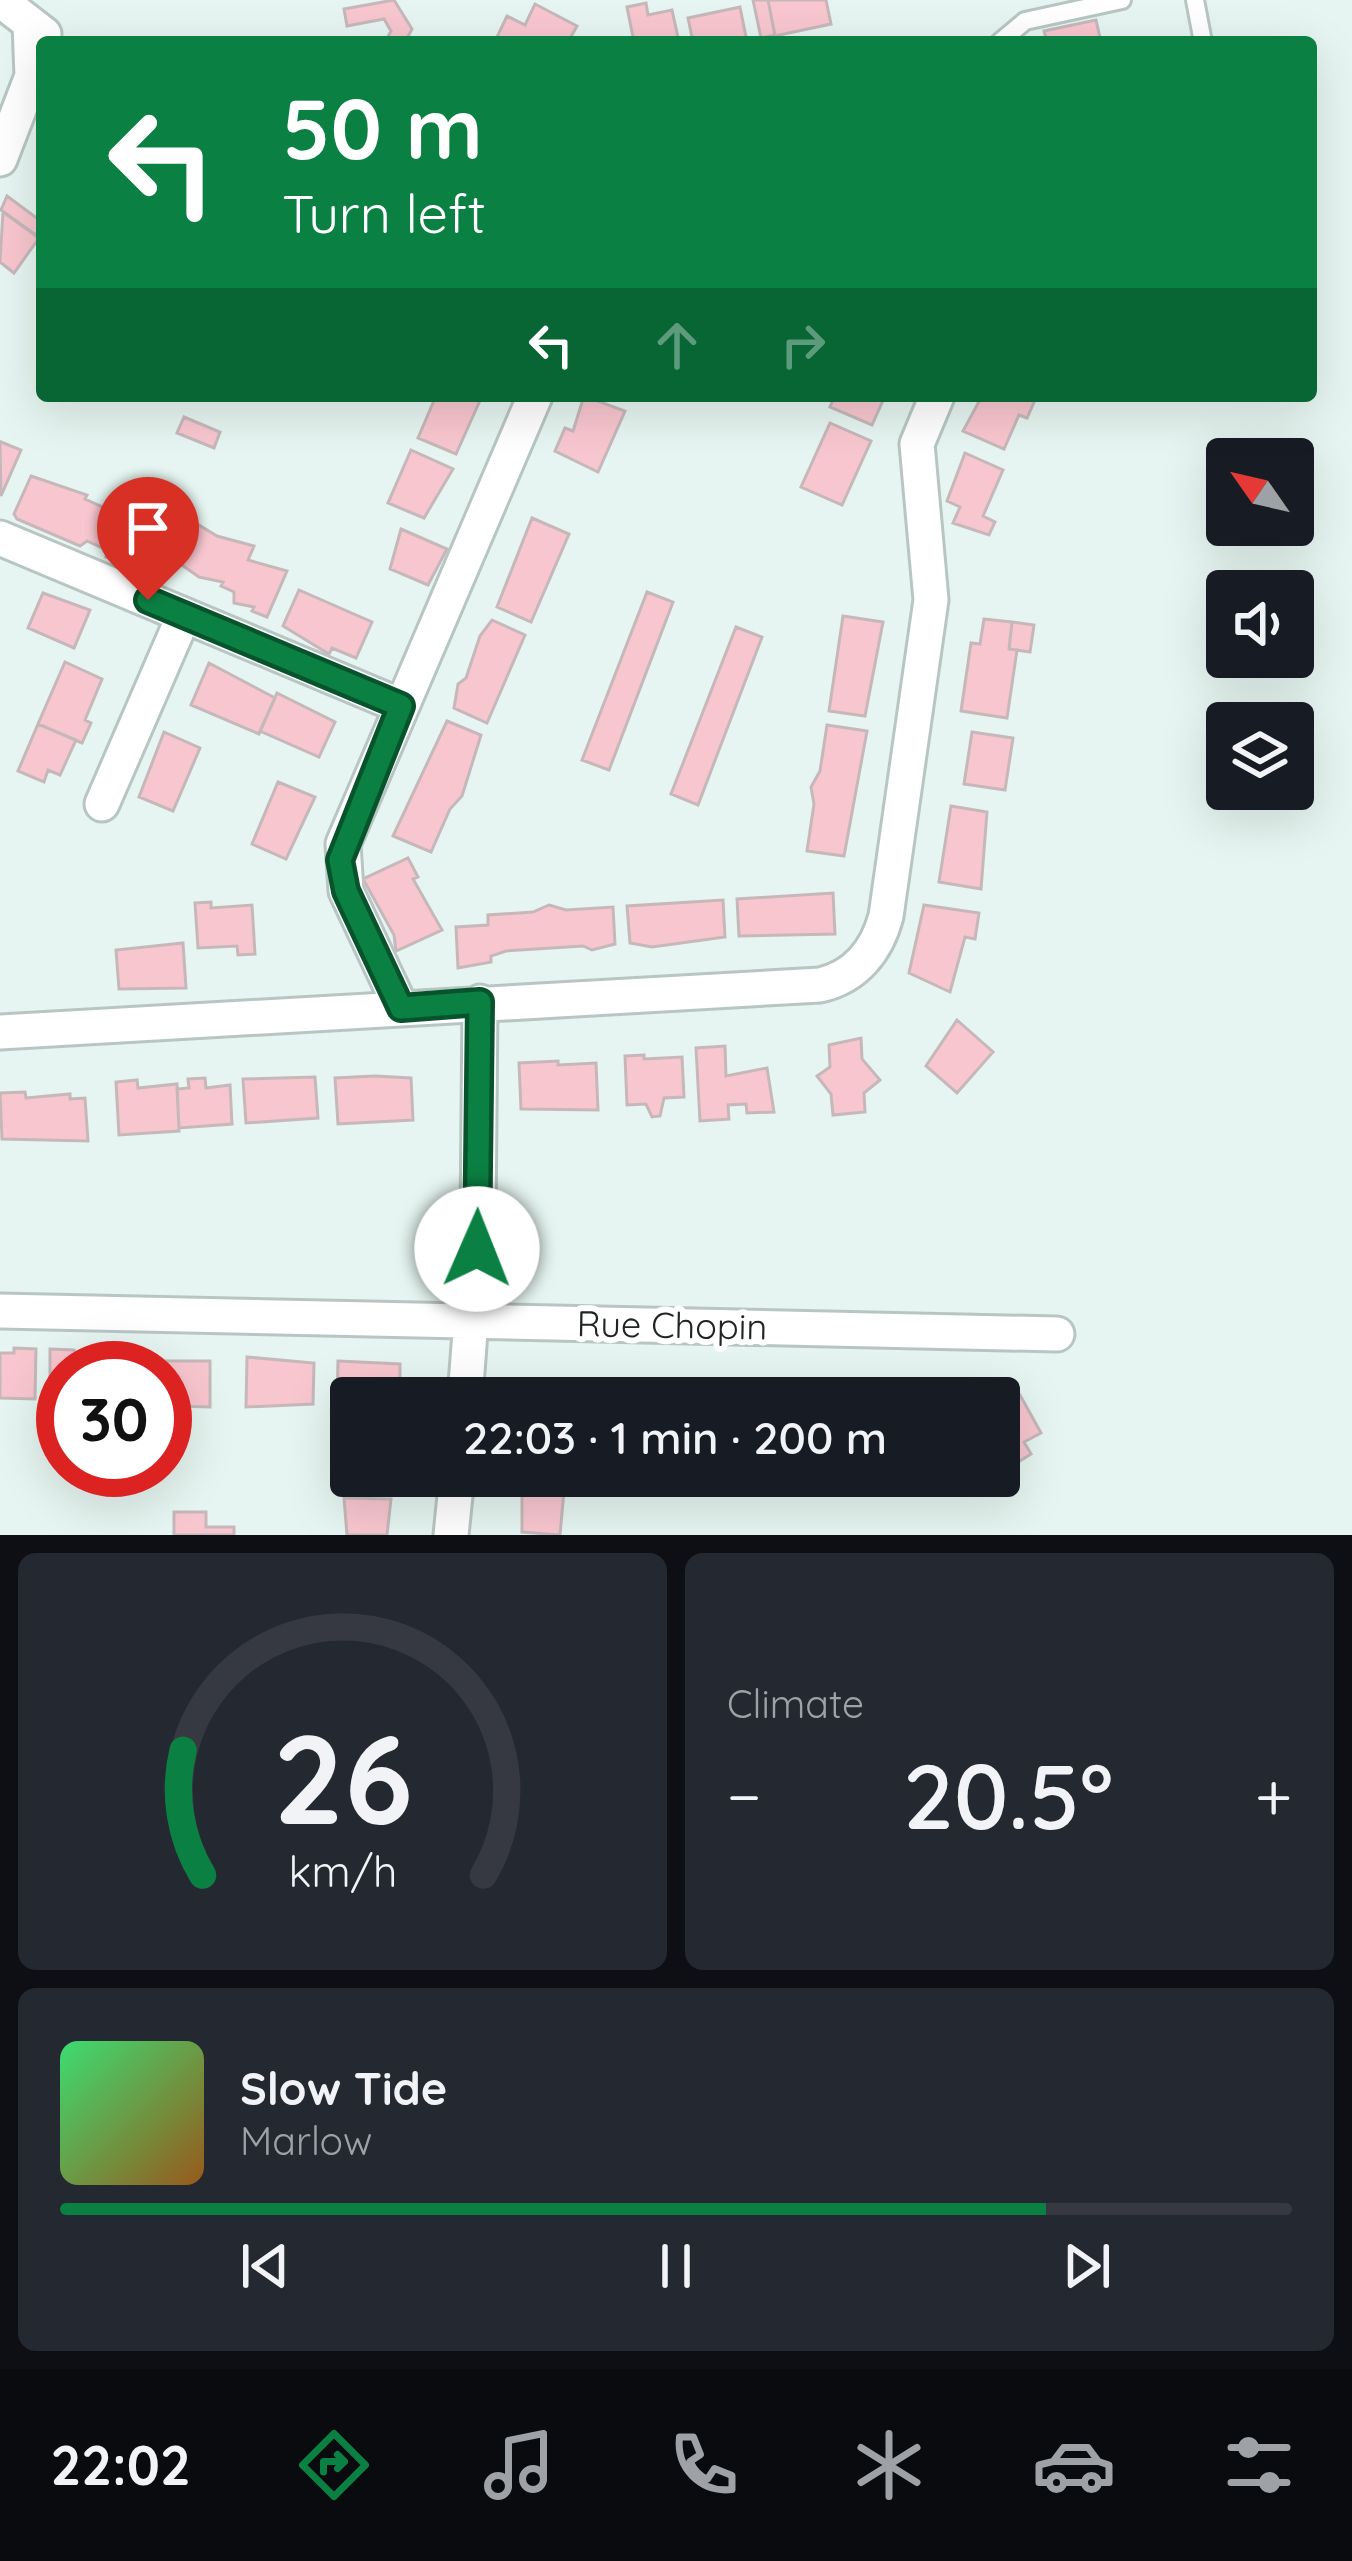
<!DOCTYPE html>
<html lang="en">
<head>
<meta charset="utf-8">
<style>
	:root { --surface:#171b24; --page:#242831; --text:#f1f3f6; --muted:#9ea1a6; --line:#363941; --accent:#0b8043 }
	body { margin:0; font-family:Quicksand,sans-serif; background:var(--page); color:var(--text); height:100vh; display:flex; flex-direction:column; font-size:45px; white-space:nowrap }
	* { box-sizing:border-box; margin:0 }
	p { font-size:39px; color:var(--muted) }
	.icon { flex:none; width:66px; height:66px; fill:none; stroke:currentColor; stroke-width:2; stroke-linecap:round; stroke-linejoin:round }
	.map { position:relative; height:1535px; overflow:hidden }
	.sheet { display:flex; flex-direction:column; gap:18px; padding:18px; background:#0d0f14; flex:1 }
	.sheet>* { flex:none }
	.hud { position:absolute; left:36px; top:36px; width:1281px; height:366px; border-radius:12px; box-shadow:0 12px 48px #0002; background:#0b8043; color:#fff; overflow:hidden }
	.needle { width:78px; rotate:304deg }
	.controls { position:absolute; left:1206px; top:438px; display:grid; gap:24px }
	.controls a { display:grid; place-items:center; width:108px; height:108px; border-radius:12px; background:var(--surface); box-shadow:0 12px 48px #0002; font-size:60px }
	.speed { position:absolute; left:36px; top:1341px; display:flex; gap:24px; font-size:60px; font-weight:700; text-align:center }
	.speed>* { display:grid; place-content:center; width:156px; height:156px; border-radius:50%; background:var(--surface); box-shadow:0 12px 48px #0002; line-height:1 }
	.speed .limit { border:18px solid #d22; background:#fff; color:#111 }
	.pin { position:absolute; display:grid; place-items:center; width:102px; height:102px; color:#fff; margin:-123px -51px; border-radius:50% 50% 50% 0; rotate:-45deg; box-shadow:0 0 12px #0007 }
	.pin .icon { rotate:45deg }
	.me { position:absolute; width:132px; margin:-66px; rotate:1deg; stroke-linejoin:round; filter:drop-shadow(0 0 9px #0008) }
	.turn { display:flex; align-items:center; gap:42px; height:252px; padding:0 48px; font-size:54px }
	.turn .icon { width:156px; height:156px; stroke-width:2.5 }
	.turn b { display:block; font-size:84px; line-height:102px }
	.lanes { display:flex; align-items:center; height:114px; padding:0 48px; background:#0003; justify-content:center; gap:60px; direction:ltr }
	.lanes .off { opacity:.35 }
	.big { font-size:90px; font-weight:600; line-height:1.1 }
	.sheet .widget { flex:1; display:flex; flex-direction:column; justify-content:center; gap:18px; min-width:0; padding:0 42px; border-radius:18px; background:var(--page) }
	.sheet .dial { align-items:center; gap:0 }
	.dial svg { height:312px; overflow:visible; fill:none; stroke:var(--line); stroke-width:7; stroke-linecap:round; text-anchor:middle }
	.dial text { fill:var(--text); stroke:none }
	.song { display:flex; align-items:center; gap:36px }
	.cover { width:144px; height:144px; border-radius:18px; background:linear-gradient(135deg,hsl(140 70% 55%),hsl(30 70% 35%)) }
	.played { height:12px; border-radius:6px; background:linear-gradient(90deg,var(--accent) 80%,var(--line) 80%) }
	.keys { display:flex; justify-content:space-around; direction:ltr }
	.heat { display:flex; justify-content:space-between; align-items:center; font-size:66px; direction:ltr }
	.sheet .tiles { flex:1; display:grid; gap:18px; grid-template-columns:1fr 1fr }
	.widget:last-child { grid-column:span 2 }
	.trip { position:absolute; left:330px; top:1377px; width:690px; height:120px; border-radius:12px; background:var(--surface); box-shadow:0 12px 48px #0002; font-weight:600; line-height:120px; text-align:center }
	.tab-bar { display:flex; height:192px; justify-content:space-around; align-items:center; background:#090b0e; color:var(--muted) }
	.tab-bar .icon { width:84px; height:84px }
	.tab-bar .current { color:var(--accent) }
	.tab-bar b { font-size:54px; color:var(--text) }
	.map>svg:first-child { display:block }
	.building { fill:#f8c6cf; stroke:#c6b8ba; stroke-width:3 }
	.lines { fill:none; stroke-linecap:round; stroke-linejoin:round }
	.lane-casing { stroke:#b8c6c3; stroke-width:22 }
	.street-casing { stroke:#b8c6c3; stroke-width:39 }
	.lane { stroke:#fff; stroke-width:16 }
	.street { stroke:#fff; stroke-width:33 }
	.route-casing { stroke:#07532c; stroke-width:30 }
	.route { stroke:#0b8043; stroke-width:21 }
	.labels { text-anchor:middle; stroke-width:12; stroke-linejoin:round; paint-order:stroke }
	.street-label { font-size:36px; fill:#202524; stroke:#fff }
</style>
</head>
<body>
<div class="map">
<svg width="1352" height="1535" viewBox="0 0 1352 1535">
	<rect width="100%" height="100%" fill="#e6f5f1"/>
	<!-- building -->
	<path class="building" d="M394,0L412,29L405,42H385L391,31L384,19L347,26L344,9Z
		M753,0H768L775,35L761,38Z
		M768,0H826L831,24L775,36Z
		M646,3L648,15L672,10L679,42H634L627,7Z
		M535,4L577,26L568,42H508L497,37L507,16L525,25Z
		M740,7L747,42H693L688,18Z
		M1096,20L1101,42H1047L1044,31Z
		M7,196L42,222L36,235L1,210Z
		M3,212L39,238L14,273L0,262Z
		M436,396H482L456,454L418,438Z
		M584,396L625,411L598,472L555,451L565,428L573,431Z
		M835,396H885L872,425L830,407Z
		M1026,396L1035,400L1027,418L1019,415L1004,449L963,431L982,396Z
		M184,417L220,432L214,448L177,433Z
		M830,423L871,441L842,505L801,487Z
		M1,442L21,450L1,496L0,444Z
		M411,450L453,469L424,518L388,503Z
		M965,453L1003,470L983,516L995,522L989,535L953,523L960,507L947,501Z
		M31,476L87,495L85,499L138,523L144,509L178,530L184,516L217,536L254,546L248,560L287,571L267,617L252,611L254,607L234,603V592L221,586L223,582L199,577L179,563L164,562L155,569L140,557L124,555L120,563L106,557L109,551L87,541L80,546L17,519L14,514Z
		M532,518L569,534L531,622L497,607Z
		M401,529L447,549L428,585L390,569Z
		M299,590L372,622L356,658L332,648L329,654L283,626Z
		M647,592L673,602L609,770L582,760Z
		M43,593L90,610L74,648L28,628Z
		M843,616L883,622L865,716L829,711Z
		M984,619L1012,622L1009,649L1017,650L1007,718L961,711L971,643L980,644Z
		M492,620L525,635L487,723L454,708L458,684L466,678L480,636Z
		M1012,622L1034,625L1030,652L1009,649Z
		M736,627L762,637L698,805L671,794Z
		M65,662L102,679L85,720L91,723L82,743L38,724Z
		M209,663L275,698L259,734L191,705Z
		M277,693L335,722L319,757L260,731Z
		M447,721L481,735L462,796L450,809L431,852L393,836Z
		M38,724L76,740L60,775L48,770L44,782L18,771Z
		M827,725L867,731L844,856L807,851L814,804L811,787L820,771Z
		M164,732L200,748L173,811L139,797Z
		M972,732L1013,738L1005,790L964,784Z
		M278,782L315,797L286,859L252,844Z
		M951,806L987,812L981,889L939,882Z
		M408,858L418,877L413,879L442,930L396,951L394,935L363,879Z
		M833,893L835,934L739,936L737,899Z
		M723,900L725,937L652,947L630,943L627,906Z
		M211,902V908L252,905L255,954L238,955L237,946L198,948L195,903Z
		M549,905L566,910L613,907L615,944L592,950L583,946L506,951L491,956V962L458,968L456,927L488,925V915L533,912Z
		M924,905L979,913L975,939L965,937L950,992L909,973Z
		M183,943L186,988L119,989L116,950Z
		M957,1020L993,1052L957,1093L926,1066Z
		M861,1038L862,1059L880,1080L864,1093L865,1112L833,1115L831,1094L817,1076L830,1067L829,1045Z
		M725,1046L726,1076L767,1068L774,1112L747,1113L746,1104L728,1105L729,1119L700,1121L696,1048Z
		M644,1055V1059L682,1057L684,1097L664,1098L660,1116L652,1117L646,1104L627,1105L625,1056Z
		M558,1061V1065L596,1063L598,1110L521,1109L519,1063Z
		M375,1076L411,1078L413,1120L338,1124L335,1078Z
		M315,1077L318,1118L246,1123L243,1079Z
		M205,1078L206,1088L230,1085L232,1124L179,1128L177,1089L189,1088L188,1079Z
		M137,1080L138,1088L177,1084L179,1131L119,1135L116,1082Z
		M25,1092L26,1098L70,1094V1099L85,1098L88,1141L2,1139L0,1093Z
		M14,1348L36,1349L35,1399L0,1398V1353H14Z
		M50,1349L74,1350L78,1360H96L101,1351H114L117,1368H63V1397H50Z
		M247,1357L314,1363L313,1404L246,1407Z
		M148,1361H210V1407L171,1406V1415H165V1368H148Z
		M338,1361L400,1364V1398H351V1405L337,1404Z
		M541,1386L636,1396V1398H539Z
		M1020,1395L1041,1433L1024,1442L1031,1454L999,1474V1407Z
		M522,1477L565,1480L560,1535L522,1532Z
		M344,1498L391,1499L387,1535H347Z
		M174,1512H206V1527H234V1535H174Z"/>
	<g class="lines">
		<defs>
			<path id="lane" d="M1195,0L1203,42
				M1000,42L1025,21L1122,0"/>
			<path id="street" d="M0,0L44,34
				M0,159L32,76L30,24
				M0,538L401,706
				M102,804L184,615
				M401,1008L346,891L343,844L535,396
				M0,1032L820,985C856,977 877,950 886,916L931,600L917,444L937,396
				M0,1311L1057,1334
				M465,1398L478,1227L480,1002
				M451,1535L457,1476"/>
		</defs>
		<!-- lane casing -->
		<use href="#lane" class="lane-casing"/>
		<!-- street casing -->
		<use href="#street" class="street-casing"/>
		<!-- lane -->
		<use href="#lane" class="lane"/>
		<!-- street -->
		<use href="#street" class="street"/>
	</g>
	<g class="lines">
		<defs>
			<path id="route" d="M148,600L401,706L340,860L346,891L401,1008L480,1002L477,1249"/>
		</defs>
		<!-- route casing -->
		<use href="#route" class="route-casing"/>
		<!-- route -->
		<use href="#route" class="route"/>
	</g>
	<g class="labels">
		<!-- street labels -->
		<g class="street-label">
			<text transform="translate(672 1325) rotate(1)" y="13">Rue Chopin</text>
		</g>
	</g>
</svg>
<div class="controls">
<a><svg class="needle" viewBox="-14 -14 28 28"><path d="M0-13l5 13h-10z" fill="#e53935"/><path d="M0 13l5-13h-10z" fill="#9ea1a6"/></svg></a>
<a><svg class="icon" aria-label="sound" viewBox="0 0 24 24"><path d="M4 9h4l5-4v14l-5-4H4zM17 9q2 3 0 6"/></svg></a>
<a><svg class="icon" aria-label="layers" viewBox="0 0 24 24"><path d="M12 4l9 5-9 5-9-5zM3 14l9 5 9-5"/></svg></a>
</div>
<div class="speed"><div class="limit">30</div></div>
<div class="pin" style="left:148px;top:600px;background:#d93025"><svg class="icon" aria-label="arrive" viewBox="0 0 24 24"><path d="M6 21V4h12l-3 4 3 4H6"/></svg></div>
<svg class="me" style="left:477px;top:1249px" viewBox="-20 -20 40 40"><circle r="19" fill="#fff"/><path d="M0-13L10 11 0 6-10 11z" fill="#0b8043"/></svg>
<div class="trip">22:03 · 1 min · 200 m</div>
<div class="hud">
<div class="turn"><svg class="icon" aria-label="left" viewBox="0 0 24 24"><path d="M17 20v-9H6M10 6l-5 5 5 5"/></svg><div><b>50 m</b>Turn left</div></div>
<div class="lanes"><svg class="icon" aria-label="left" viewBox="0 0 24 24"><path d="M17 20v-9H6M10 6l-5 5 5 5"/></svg><svg class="icon off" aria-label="ahead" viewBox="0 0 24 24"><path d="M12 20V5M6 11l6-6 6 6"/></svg><svg class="icon off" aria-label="right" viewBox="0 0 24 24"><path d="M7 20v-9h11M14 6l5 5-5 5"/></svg></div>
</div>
</div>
<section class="sheet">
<div class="tiles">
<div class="widget dial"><svg viewBox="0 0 100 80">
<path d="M14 69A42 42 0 1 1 86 69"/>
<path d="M14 69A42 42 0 0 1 9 37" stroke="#0b8043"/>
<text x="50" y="56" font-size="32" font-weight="700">26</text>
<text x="50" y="72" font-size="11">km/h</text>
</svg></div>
<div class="widget"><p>Climate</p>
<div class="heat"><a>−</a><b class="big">20.5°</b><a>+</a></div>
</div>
<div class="widget">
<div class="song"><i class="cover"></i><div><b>Slow Tide</b><p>Marlow</p></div></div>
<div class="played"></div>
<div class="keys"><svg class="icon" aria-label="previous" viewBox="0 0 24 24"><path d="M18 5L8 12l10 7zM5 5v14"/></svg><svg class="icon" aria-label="pause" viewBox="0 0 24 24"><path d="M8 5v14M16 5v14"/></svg><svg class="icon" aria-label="next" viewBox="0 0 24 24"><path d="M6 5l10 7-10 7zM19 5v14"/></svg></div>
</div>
</div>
</section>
<nav class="tab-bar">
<b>22:02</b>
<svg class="icon current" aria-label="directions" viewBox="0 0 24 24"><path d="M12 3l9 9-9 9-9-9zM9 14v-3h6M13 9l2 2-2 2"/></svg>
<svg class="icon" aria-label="music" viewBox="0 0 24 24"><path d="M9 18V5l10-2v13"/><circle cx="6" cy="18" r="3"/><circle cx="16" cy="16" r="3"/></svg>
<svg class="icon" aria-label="phone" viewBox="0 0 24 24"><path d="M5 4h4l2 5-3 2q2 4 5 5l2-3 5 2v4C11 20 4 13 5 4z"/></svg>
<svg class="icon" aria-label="climate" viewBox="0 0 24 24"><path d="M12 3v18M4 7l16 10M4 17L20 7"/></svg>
<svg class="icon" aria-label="car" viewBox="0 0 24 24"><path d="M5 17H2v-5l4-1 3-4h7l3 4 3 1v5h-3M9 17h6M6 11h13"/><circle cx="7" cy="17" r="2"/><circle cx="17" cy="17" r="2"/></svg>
<svg class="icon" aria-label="filters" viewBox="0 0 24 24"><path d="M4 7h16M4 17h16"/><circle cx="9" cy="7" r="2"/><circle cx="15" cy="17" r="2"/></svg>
</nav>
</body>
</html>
